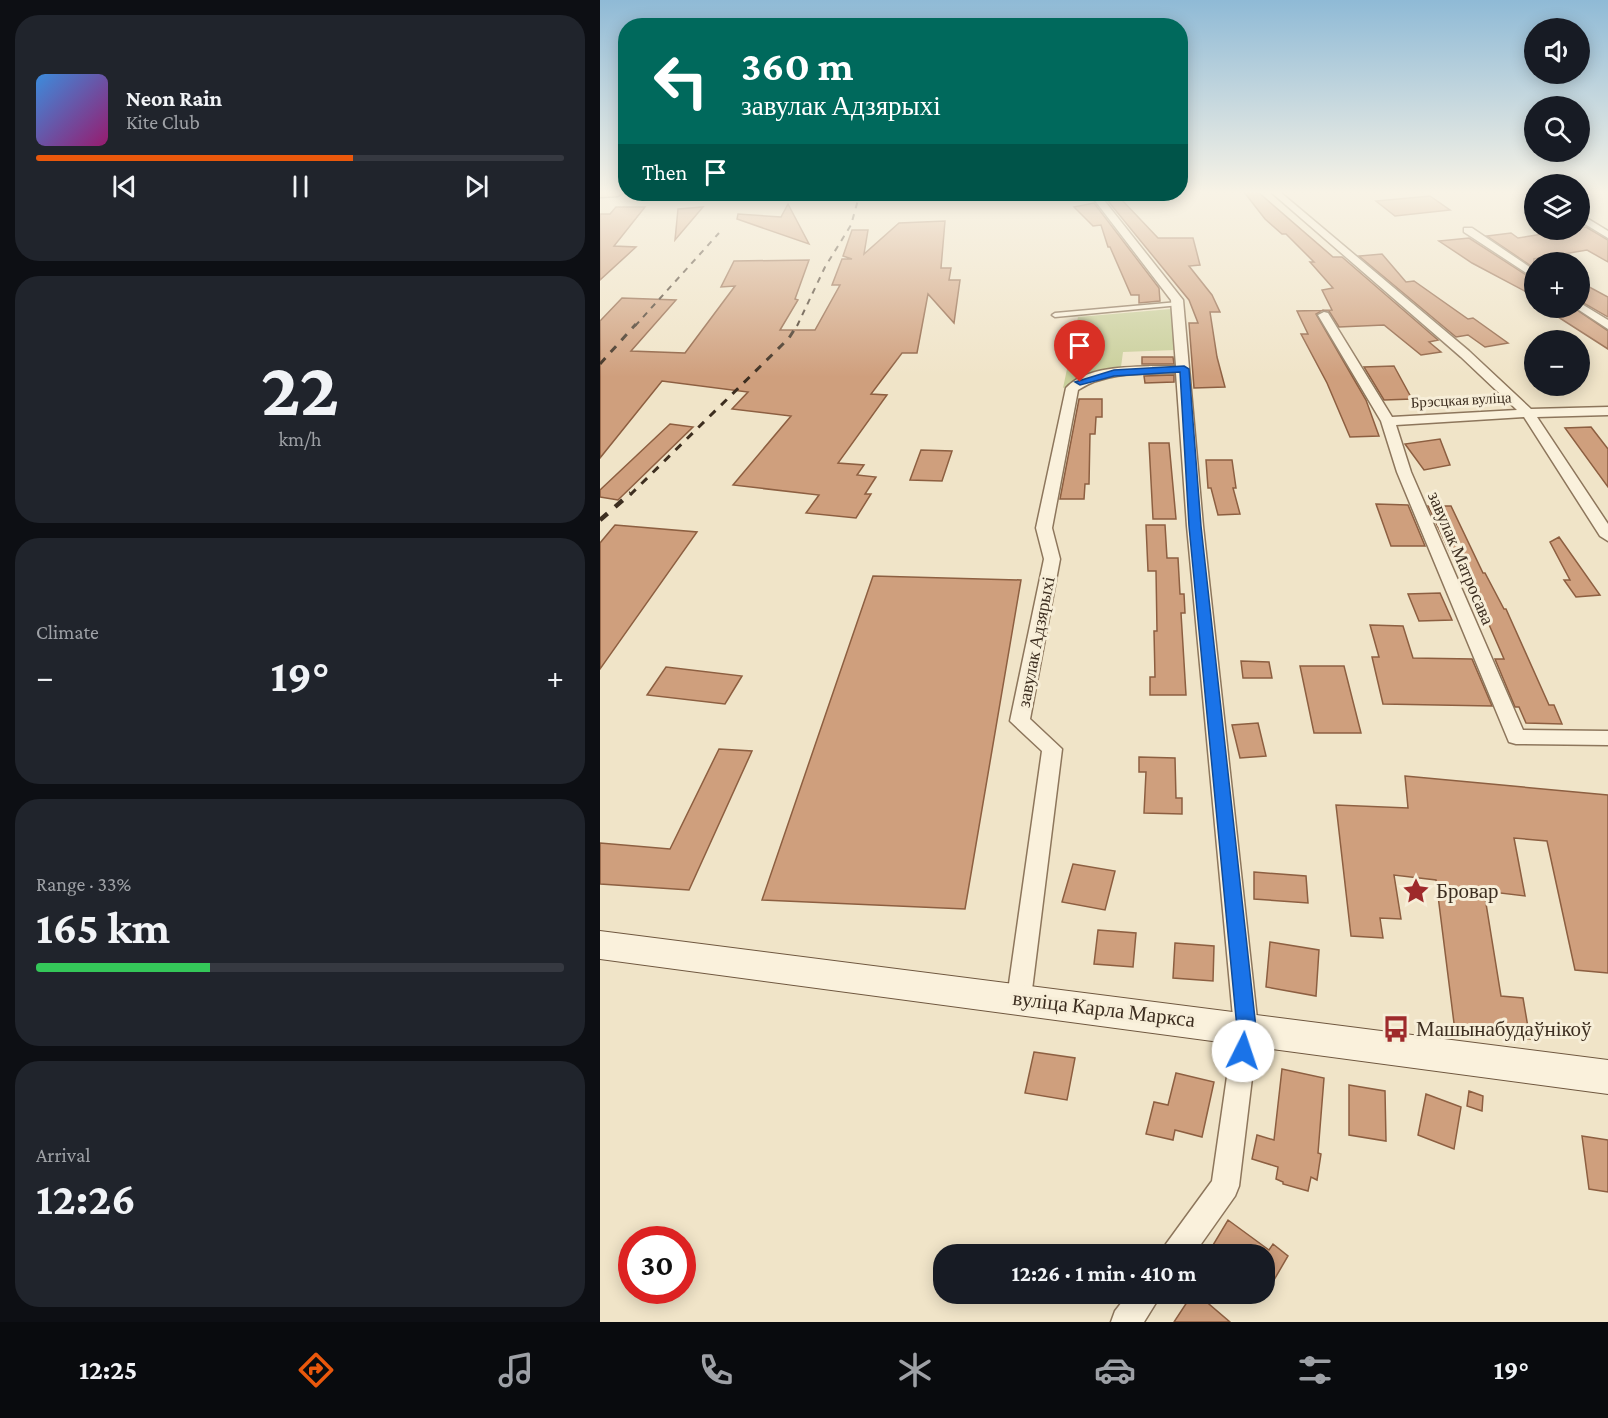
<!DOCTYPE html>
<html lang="en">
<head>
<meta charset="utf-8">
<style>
	:root { --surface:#171b24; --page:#20242c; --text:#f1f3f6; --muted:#9ea1a6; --line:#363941; --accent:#ea580c }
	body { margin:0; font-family:"Crimson Pro",serif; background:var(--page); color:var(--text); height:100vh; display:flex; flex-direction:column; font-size:22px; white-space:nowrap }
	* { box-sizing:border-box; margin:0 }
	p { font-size:20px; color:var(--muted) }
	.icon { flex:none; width:33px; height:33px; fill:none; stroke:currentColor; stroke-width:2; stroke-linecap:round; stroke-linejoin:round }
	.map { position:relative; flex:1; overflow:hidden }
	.drawer { display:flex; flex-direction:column; gap:15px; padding:15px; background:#0d0f14; width:600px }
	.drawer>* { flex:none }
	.banner { position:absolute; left:18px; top:18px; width:570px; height:183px; border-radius:24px; box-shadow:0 3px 15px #0003; background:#00695c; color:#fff; overflow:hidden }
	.controls { position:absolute; left:924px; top:18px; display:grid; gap:12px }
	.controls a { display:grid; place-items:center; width:66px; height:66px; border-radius:50%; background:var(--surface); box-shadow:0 3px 15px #0003; font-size:30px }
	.speed { position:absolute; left:18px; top:1226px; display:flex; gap:12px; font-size:30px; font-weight:700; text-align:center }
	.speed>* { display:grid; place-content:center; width:78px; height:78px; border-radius:50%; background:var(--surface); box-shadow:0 3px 15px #0003; line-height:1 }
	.speed .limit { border:9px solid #d22; background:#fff; color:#111 }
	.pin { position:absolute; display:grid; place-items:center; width:51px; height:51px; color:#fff; margin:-62px -26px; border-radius:50% 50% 50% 0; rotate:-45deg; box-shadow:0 0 6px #0007 }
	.pin .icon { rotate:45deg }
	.me { position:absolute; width:66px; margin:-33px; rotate:4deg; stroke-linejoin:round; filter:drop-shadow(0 0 4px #0008) }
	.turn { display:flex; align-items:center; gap:21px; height:126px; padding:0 24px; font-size:27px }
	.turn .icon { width:78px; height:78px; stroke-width:2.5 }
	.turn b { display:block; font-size:42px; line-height:51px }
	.then { display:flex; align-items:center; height:57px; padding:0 24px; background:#0003; gap:12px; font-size:22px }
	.big { font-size:45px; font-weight:700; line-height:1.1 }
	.drawer .widget { flex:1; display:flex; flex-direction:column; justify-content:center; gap:9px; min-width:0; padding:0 21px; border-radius:24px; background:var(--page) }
	.drawer .dial { align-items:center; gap:0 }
	.dial b { font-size:78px; line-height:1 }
	.song { display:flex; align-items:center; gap:18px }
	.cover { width:72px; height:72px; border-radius:9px; background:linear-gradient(135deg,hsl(210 70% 55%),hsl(320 70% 35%)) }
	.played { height:6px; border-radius:3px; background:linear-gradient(90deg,var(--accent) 60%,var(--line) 60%) }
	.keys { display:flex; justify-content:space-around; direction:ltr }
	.heat { display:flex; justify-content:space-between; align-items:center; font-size:33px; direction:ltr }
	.charge { height:9px; border-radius:4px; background:linear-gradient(90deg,#34c759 33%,var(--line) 0) }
	.trip { position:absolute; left:333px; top:1244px; width:342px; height:60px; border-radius:24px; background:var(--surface); box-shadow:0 3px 15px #0003; font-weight:700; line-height:60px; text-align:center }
	.tabs { display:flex; height:96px; justify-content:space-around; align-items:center; background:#090b0e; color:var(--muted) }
	.tabs .icon { width:42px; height:42px }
	.tabs .on { color:var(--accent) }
	.tabs b { font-size:27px; color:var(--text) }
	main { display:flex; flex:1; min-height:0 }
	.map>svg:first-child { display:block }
	.green { fill:#c9cf9b }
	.building { fill:#cf9f7d; stroke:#8d5f41; stroke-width:1.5 }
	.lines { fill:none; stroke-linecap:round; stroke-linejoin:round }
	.lane-casing { stroke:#8d765c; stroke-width:3 }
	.street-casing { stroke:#8d765c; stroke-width:3 }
	.secondary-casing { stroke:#6f573f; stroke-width:2 }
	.primary-casing { stroke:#5b4430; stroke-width:3 }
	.path { stroke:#8d765c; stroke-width:2; stroke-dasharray:2 1.5; stroke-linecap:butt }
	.lane { fill:#faf1dc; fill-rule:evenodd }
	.street { fill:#faf1dc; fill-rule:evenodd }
	.secondary { fill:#faf1dc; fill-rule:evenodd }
	.primary { fill:#f3d9a0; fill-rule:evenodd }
	.rail-far2 { stroke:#3d2e20; stroke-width:2; stroke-dasharray:6 6; stroke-linecap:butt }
	.rail-far1 { stroke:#3d2e20; stroke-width:3; stroke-dasharray:8 8; stroke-linecap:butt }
	.rail { stroke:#3d2e20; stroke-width:4.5; stroke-dasharray:10 10; stroke-linecap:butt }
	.route { fill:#1a73e8; stroke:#114b97; stroke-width:1.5 }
	.labels { text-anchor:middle; stroke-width:6; stroke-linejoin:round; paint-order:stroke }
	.far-street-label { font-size:15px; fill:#3d2e20; stroke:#f7eed8 }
	.street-label { font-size:18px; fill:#3d2e20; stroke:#f7eed8 }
	.near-poi-label { font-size:21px; fill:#3d2e20; stroke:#f7eed8; text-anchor:start }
	.near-street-label { font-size:21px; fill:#3d2e20; stroke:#f7eed8 }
</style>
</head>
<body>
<main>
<section class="drawer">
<div class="widget">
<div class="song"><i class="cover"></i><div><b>Neon Rain</b><p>Kite Club</p></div></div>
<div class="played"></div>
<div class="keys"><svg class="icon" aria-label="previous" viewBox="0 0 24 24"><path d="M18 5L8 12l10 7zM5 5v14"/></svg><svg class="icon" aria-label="pause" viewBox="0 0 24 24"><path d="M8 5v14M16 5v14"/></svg><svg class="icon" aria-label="next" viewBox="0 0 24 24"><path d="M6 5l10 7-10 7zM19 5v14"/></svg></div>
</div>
<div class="widget dial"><b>22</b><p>km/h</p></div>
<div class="widget"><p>Climate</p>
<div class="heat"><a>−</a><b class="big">19°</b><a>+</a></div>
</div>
<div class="widget"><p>Range · 33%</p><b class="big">165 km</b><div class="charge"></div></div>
<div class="widget"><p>Arrival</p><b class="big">12:26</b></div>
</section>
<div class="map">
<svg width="1008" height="1322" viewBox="0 0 1008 1322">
	<rect width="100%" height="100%" fill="#f0e4c8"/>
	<!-- green -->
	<path class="green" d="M571,309L575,350L523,352L521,367L495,372L463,388L478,317Z"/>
	<!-- building -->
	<path class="building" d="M644,192H658L733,257H742L838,340L829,342L841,352L821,355L784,325L739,327L729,311L723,310L716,314L766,400L779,436L750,437L727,383L701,334H708L697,311L732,310L722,290L733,288L710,262H714L686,234H682L665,219Z
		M830,196L850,210L795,216L776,201Z
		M521,199L558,238H593L600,265L589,266L612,295L620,312H610L617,357L625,387L594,388L589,323H598L589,300L508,201Z
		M494,203L559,288L560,301L539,303V295H531L510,247H508L501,225L493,226L474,207Z
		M188,204L209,244L137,219L138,214L181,217Z
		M16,207H45L14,246L36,247L0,280V214H10Z
		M103,207L75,240L78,209Z
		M345,221L341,268H351L349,280H360L354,323L328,294L317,353H302L271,394L287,395L238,463L264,465L257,475L276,477L265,494H271L256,518L206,513L219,495L133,485L191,416L132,409L148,392L62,381L0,458V321L22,298L76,300L31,351L85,353L135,286L121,287L134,261L209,260L195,299L198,300L180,330H215L240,285H232L242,259H252L243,256L252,230H268L264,254L299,223Z
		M986,227L1008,240V262L987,250L934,259V268L887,236L911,233L918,238Z
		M869,238L934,280V296L872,263L839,241Z
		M782,254L806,282L814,281L868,319L873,318L908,343L885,347L868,335L856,337L759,256Z
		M980,282L1008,297V317L980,301Z
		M944,308H974L1008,331V349Z
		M542,357H573L574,364H542Z
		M794,366L812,399L784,400L764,367Z
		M574,375V382L545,383L544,376Z
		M479,399H502V417H496L495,434H490L489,484H485L484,499H460Z
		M70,424L93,427L18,500L0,497V490Z
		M991,427L1008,449V487L965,428Z
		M840,439L850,465L824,470L805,444Z
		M549,443H569L576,519H553Z
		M321,450L352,451L342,481L310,480Z
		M606,460H632L636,488H633L640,514L618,515L611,488H608Z
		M776,504L808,505L825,546H791Z
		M828,506H851L883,573H885L904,609H906L949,705H954L962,724L926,723L919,707H915L895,659H904L873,588H867Z
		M15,525L97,532L0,669V543Z
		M546,525H565L567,558H578L580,594H584L585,613H581L586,695H550V677H555L554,631H557L556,571H548Z
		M959,537L1000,595L976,597L964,580H970L950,542Z
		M273,576L421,580L365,909L162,900Z
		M840,593L852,620L819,621L808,594Z
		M770,625L803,626L813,658L872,659L892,706L783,704L772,657H779Z
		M641,661L669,662L672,678H643Z
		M700,666H744L761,733H714Z
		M66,667L142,676L125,704L47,695Z
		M658,723L666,756L640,758L632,725Z
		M119,749L152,751L89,890L0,884V843L70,849Z
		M539,757L575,758L576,798H582V814L544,813L546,772H539Z
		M805,776L1008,795V973L975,970L947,841L914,838L925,896L884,891L901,996L923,998L930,1039L855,1031L836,880L794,875L801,919L780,918L783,938L751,936L736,805L808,808Z
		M473,864L515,871L505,910L462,902Z
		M654,872L706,876L708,903L654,899Z
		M498,930L536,933L533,967L494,964Z
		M670,942L719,950L716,996L666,987Z
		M575,943L614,946L613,981L573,978Z
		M434,1052L475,1058L467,1100L425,1093Z
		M682,1069L724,1078L718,1153L721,1154L717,1180L711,1177L708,1191L683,1184V1182L676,1179L678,1167L652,1159L657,1135L674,1140Z
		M576,1073L614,1082L602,1137L575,1130L573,1140L546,1134L554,1102L568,1105Z
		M749,1085L785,1091L786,1141L749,1135Z
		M869,1091L883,1096L882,1111L867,1106Z
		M826,1094L861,1107L854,1149L818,1135Z
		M982,1136L1008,1140V1192L989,1189Z
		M628,1220L669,1250L673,1244L688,1256L664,1297L666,1254H624L613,1245Z
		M593,1293H596L630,1322H574Z"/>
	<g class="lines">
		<defs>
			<path id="lane" d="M578,302L581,304L580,305L455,317L452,315L455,313Z"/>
			<path id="street" d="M671,192H680L869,351L931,409L1008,407V415L937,417L1008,524V541L1000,536L924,417L796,425L811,472L923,730L1008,731V745L916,744L909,742L797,472L781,421L718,315L724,312L728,313L792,417L917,410L861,357Z
				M490,194H499L583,300L603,526L658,1028L639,1186L635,1196L594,1254H561L566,1244L612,1181L634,1028L587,526L576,373C543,374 507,371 478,390L452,528L460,559L430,719L462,749L431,998L428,1006L419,1009L410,1006L407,998L442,751L410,721L444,559L436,528L466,388C488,363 545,367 576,366L571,300Z
				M980,214L1008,231V238L980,221Z
				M864,228H872L934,270V278L864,232Z
				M980,303L1008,320V329L976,308H980Z
				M529,1293H562L544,1322H511L515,1311Z"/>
			<path id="secondary" d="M0,931L1008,1060V1094L0,959Z"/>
			<path id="primary" d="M0,192H25L18,196L0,197Z"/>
		</defs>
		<!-- lane casing -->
		<use href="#lane" class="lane-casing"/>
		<!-- street casing -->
		<use href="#street" class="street-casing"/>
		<!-- secondary casing -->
		<use href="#secondary" class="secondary-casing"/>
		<!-- primary casing -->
		<use href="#primary" class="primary-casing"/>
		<!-- path -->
		<path class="path" d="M29,198L82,194"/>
		<!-- lane -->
		<use href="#lane" class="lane"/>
		<!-- street -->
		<use href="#street" class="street"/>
		<!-- secondary -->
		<use href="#secondary" class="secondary"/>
		<!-- primary -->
		<use href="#primary" class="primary"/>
		<!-- rail-far2 -->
		<path class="rail-far2" d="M35,326L119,233
			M197,326L225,267L251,225L258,200"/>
		<!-- rail-far1 -->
		<path class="rail-far1" d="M0,364L36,324
			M30,495L189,338L198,324"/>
		<!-- rail -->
		<path class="rail" d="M0,520L31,493"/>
	</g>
	<!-- sky -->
	<linearGradient id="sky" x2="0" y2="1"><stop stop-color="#8fbad6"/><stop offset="0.51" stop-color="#f8f3e6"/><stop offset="1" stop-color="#f8f3e6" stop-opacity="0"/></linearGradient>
	<rect width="1008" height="377" fill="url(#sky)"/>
	<!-- route -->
	<path class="route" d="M584,366L589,369L601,526L656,1028L650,1057L643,1060L636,1057L634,1051L637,1028L589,526L580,372L514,376L480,385L475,382L514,370Z"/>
	<!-- icons -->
	<defs>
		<symbol id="sight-bare" viewBox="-9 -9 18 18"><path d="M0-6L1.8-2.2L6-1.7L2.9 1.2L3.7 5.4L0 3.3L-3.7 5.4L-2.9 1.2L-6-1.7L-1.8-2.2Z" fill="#9e2a2b" stroke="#f7eed8" stroke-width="2.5" paint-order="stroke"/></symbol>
		<symbol id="bus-bare" viewBox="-9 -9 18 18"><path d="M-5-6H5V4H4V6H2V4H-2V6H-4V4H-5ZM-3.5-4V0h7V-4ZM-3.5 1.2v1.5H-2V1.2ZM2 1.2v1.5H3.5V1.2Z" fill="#9e2a2b" stroke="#f7eed8" stroke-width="2.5" paint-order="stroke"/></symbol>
	</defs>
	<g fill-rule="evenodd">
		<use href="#sight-bare" x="797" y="872" width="38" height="38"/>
		<use href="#bus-bare" x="777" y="1010" width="38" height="38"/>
	</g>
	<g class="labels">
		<!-- far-street labels -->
		<g class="far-street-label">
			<text transform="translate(861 400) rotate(-3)" y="5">Брэсцкая вуліца</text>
		</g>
		<!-- street labels -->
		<g class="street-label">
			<text transform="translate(861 558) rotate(67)" y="6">завулак Матросава</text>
			<text transform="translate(436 642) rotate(-79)" y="6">завулак Адзярыхі</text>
		</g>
		<!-- near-poi labels -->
		<g class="near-poi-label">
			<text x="836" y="898">Бровар</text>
			<text x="816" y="1036">Машынабудаўнікоў</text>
		</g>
		<!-- near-street labels -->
		<g class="near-street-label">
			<text transform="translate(504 1009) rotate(7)" y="7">вуліца Карла Маркса</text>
		</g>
	</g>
</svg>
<div class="controls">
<a><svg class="icon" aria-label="sound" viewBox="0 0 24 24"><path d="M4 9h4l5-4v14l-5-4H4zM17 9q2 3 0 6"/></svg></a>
<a><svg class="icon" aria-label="search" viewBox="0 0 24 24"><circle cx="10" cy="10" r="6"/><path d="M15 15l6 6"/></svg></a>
<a><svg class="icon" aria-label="layers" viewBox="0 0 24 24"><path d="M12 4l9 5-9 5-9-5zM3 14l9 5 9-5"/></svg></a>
<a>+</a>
<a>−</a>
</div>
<div class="speed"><div class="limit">30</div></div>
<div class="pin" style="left:480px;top:382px;background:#d93025"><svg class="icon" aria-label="arrive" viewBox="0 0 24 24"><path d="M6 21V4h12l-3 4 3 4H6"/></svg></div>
<svg class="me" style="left:643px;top:1051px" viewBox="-20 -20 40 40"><circle r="19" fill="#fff"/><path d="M0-13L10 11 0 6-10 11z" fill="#1a73e8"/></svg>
<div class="trip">12:26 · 1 min · 410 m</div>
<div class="banner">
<div class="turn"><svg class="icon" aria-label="left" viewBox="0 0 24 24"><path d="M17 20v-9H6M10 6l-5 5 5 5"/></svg><div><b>360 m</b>завулак Адзярыхі</div></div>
<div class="then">Then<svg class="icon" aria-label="arrive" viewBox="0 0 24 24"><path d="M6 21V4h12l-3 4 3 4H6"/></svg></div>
</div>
</div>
</main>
<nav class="tabs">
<b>12:25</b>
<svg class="icon on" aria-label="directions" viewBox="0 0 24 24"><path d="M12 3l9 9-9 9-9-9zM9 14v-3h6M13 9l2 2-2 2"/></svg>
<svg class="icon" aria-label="music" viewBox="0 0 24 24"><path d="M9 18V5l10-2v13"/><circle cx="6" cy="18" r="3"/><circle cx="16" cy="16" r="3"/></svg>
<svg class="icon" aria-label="phone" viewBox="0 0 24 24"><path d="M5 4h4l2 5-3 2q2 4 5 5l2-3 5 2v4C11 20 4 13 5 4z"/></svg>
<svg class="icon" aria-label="climate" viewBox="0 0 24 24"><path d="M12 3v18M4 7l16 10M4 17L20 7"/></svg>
<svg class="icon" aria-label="car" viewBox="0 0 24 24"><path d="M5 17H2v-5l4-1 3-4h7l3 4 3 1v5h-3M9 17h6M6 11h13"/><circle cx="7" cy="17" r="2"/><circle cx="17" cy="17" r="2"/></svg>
<svg class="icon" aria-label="filters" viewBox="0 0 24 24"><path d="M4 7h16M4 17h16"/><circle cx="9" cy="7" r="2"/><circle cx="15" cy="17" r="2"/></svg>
<b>19°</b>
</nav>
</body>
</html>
